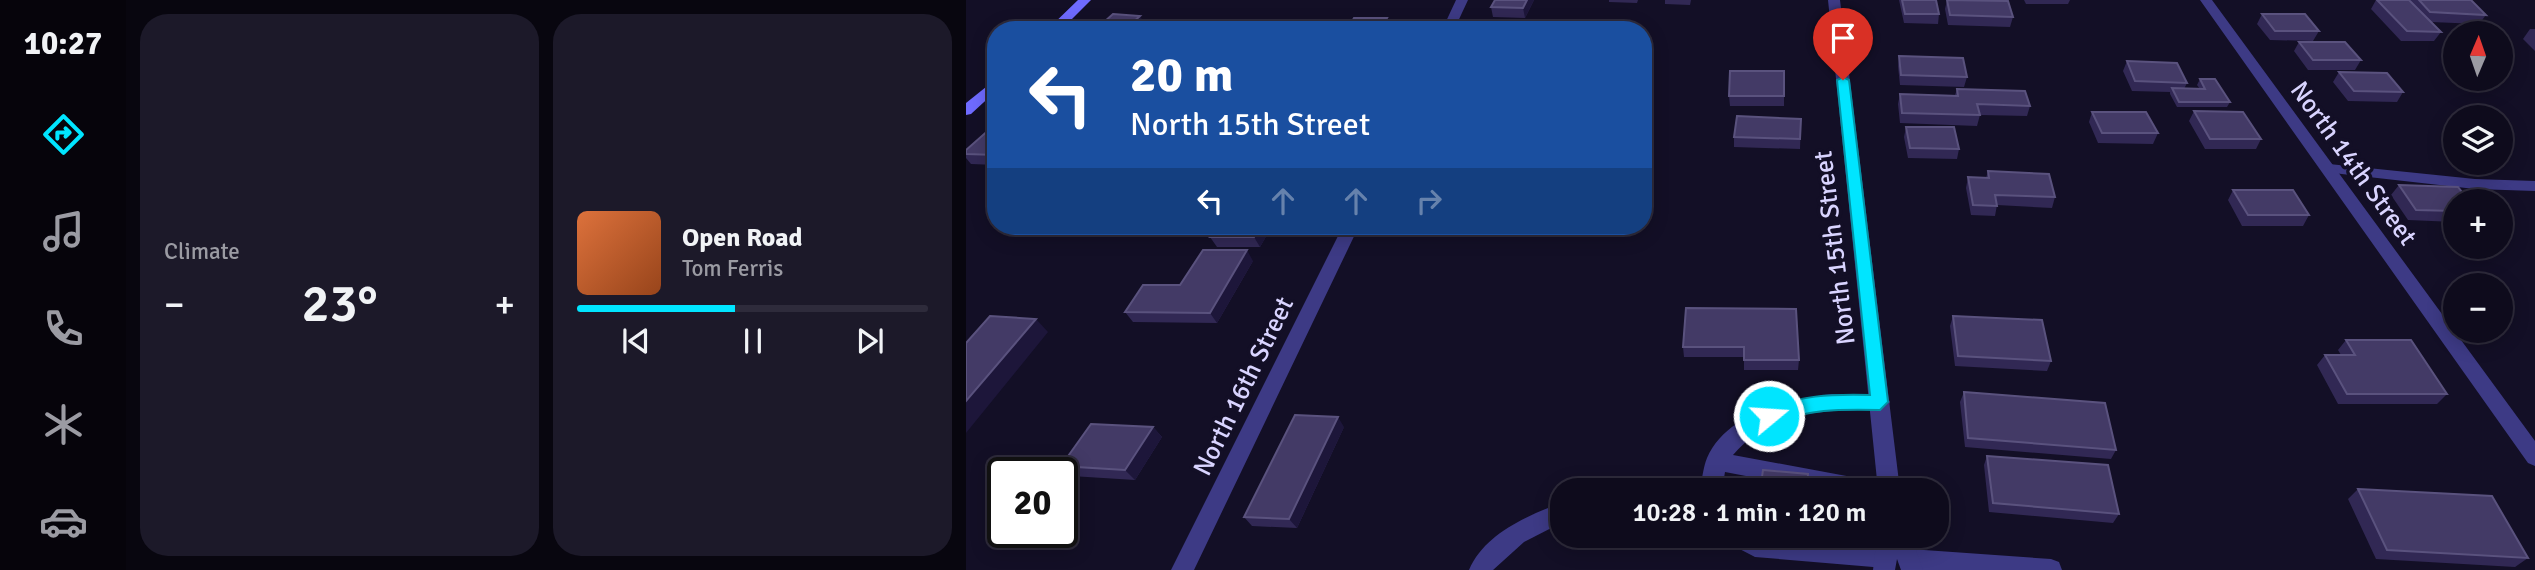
<!DOCTYPE html>
<html lang="en">
<head>
<meta charset="utf-8">
<style>
	:root { --surface:#0e0b1c; --page:#1c1929; --text:#f1f3f6; --muted:#9b9ba3; --line:#2e2b3b; --accent:#00e5ff }
	body { margin:0; font-family:Signika,sans-serif; background:var(--page); color:var(--text); height:100vh; display:flex; flex-direction:column; font-size:26px; white-space:nowrap }
	* { box-sizing:border-box; margin:0 }
	p { font-size:23px; color:var(--muted) }
	.icon { flex:none; width:38px; height:38px; fill:none; stroke:currentColor; stroke-width:2; stroke-linecap:round; stroke-linejoin:round }
	.map { position:relative; flex:1; overflow:hidden }
	.panel { display:flex; flex-direction:column; gap:14px; padding:14px; background:#08060f; width:840px }
	.panel>* { flex:none }
	.hud { position:absolute; left:21px; top:21px; width:665px; height:214px; border-radius:28px; box-shadow:0 4px 18px #0003,0 0 0 2px var(--line); background:#1a4fa0; color:#fff; overflow:hidden }
	.needle { width:46px; rotate:2deg }
	.buttons { position:absolute; left:1477px; top:21px; display:grid; gap:14px }
	.buttons a { display:grid; place-items:center; width:70px; height:70px; border-radius:50%; background:var(--surface); box-shadow:0 4px 18px #0003,0 0 0 2px var(--line); font-size:35px }
	.speed { position:absolute; left:21px; top:457px; display:flex; gap:14px; font-size:35px; font-weight:700; text-align:center }
	.speed>* { display:grid; place-content:center; width:91px; height:91px; border-radius:50%; background:var(--surface); box-shadow:0 4px 18px #0003,0 0 0 2px var(--line); line-height:1 }
	.speed .limit { border:4px solid #111; border-radius:10px; background:#fff; color:#111 }
	.pin { position:absolute; display:grid; place-items:center; width:60px; height:60px; color:#fff; margin:-72px -30px; border-radius:50% 50% 50% 0; rotate:-45deg; box-shadow:0 0 7px #0007 }
	.pin .icon { rotate:45deg }
	.me { position:absolute; width:77px; margin:-38px; rotate:72deg; stroke-linejoin:round; filter:drop-shadow(0 0 5px #0008) }
	.turn { display:flex; align-items:center; gap:24px; height:147px; padding:0 28px; font-size:32px }
	.turn .icon { width:91px; height:91px; stroke-width:2.5 }
	.turn b { display:block; font-size:49px; line-height:60px }
	.lanes { display:flex; align-items:center; height:66px; padding:0 28px; background:#0003; justify-content:center; gap:35px; direction:ltr }
	.lanes .off { opacity:.35 }
	.big { font-size:52px; font-weight:600; line-height:1.1 }
	.panel .card { flex:1; display:flex; flex-direction:column; justify-content:center; gap:10px; min-width:0; padding:0 24px; border-radius:28px; background:var(--page) }
	.song { display:flex; align-items:center; gap:21px }
	.cover { width:84px; height:84px; border-radius:10px; background:linear-gradient(135deg,hsl(20 70% 55%),hsl(20 70% 35%)) }
	.played { height:7px; border-radius:4px; background:linear-gradient(90deg,var(--accent) 45%,var(--line) 45%) }
	.keys { display:flex; justify-content:space-around; direction:ltr }
	.heat { display:flex; justify-content:space-between; align-items:center; font-size:38px; direction:ltr }
	.panel .tiles { flex:1; display:grid; gap:14px; grid-template-columns:repeat(2,1fr) }
	.trip { position:absolute; left:584px; top:478px; width:399px; height:70px; border-radius:28px; background:var(--surface); box-shadow:0 4px 18px #0003,0 0 0 2px var(--line); font-weight:600; line-height:70px; text-align:center }
	main { display:flex; flex:1; min-height:0 }
	.dock { display:flex; flex-direction:column; width:126px; justify-content:space-around; align-items:center; background:#06040b; color:var(--muted) }
	.dock .icon { width:49px; height:49px }
	.dock .active { color:var(--accent) }
	.dock b { font-size:32px; color:var(--text) }
	.map>svg:first-child { display:block }
	.lines { fill:none; stroke-linecap:round; stroke-linejoin:round }
	.lane { fill:#3d3a85; fill-rule:evenodd }
	.street { fill:#3d3a85; fill-rule:evenodd }
	.secondary { fill:#6f6bff; fill-rule:evenodd }
	.wall { fill:#312854 }
	.shaded-wall { fill:#1d163a }
	.building { fill:#433a66; stroke:#5a527e; stroke-width:2 }
	.route { fill:#00e5ff; stroke:#0095a6; stroke-width:2 }
	.labels { text-anchor:middle; stroke-width:7; stroke-linejoin:round; paint-order:stroke }
	.street-label { font-size:26px; fill:#d9d4ff; stroke:#130f26 }
</style>
</head>
<body>
<main>
<nav class="dock">
<b>10:27</b>
<svg class="icon active" aria-label="directions" viewBox="0 0 24 24"><path d="M12 3l9 9-9 9-9-9zM9 14v-3h6M13 9l2 2-2 2"/></svg>
<svg class="icon" aria-label="music" viewBox="0 0 24 24"><path d="M9 18V5l10-2v13"/><circle cx="6" cy="18" r="3"/><circle cx="16" cy="16" r="3"/></svg>
<svg class="icon" aria-label="phone" viewBox="0 0 24 24"><path d="M5 4h4l2 5-3 2q2 4 5 5l2-3 5 2v4C11 20 4 13 5 4z"/></svg>
<svg class="icon" aria-label="climate" viewBox="0 0 24 24"><path d="M12 3v18M4 7l16 10M4 17L20 7"/></svg>
<svg class="icon" aria-label="car" viewBox="0 0 24 24"><path d="M5 17H2v-5l4-1 3-4h7l3 4 3 1v5h-3M9 17h6M6 11h13"/><circle cx="7" cy="17" r="2"/><circle cx="17" cy="17" r="2"/></svg>
</nav>
<section class="panel">
<div class="tiles">
<div class="card"><p>Climate</p>
<div class="heat"><a>−</a><b class="big">23°</b><a>+</a></div>
</div>
<div class="card">
<div class="song"><i class="cover"></i><div><b>Open Road</b><p>Tom Ferris</p></div></div>
<div class="played"></div>
<div class="keys"><svg class="icon" aria-label="previous" viewBox="0 0 24 24"><path d="M18 5L8 12l10 7zM5 5v14"/></svg><svg class="icon" aria-label="pause" viewBox="0 0 24 24"><path d="M8 5v14M16 5v14"/></svg><svg class="icon" aria-label="next" viewBox="0 0 24 24"><path d="M6 5l10 7-10 7zM19 5v14"/></svg></div>
</div>
</div>
</section>
<div class="map">
<svg width="1569" height="570" viewBox="0 0 1569 570">
	<rect width="100%" height="100%" fill="#130f26"/>
	<g class="lines">
		<!-- lane -->
		<path class="lane" d="M1363,164L1509,179L1569,181V191L1509,189L1358,172L1355,169L1358,166Z
			M866,394H914L921,396L924,402L921,408L914,410C860,410 805,410 767,455L902,480L910,483L913,490H853L759,472L756,490H734C736,480 737,468 741,458C761,413 822,399 866,394Z
			M597,502V522L558,542L527,570H503C519,533 561,516 597,502Z
			M759,536H791L919,546L927,549L930,557L927,565L919,568L789,557L762,543Z
			M944,549L1085,559L1093,562L1096,570H942L936,568L933,560L936,552Z"/>
		<!-- street -->
		<path class="street" d="M490,0H502L488,30H476Z
			M862,0H874L934,490H912Z
			M1234,0H1246L1569,441V466L1562,463Z
			M377,226H393L228,570H205Z
			M911,536H945L957,570H935L931,559L929,570H907Z"/>
		<!-- secondary -->
		<path class="secondary" d="M112,0H125L95,30H81Z
			M30,79V91L5,114L0,115V103Z"/>
	</g>
	<!-- wall -->
	<path class="wall" d="M529,0H568L559,18L527,17L525,7Z
		M643,0H672L671,3L643,2Z
		M699,0H725L724,5L699,4Z
		M933,0H970L973,14L972,24L938,23Z
		M981,0L1047,17L1044,27L982,25L979,9Z
		M1058,0H1104L1102,4H1060Z
		M1410,0L1444,1L1445,0H1505L1520,15L1513,24L1465,22L1475,32L1468,41H1435L1405,9Z
		M1296,14L1353,31L1347,41L1304,40L1291,24Z
		M1564,29H1569V51L1557,39Z
		M1333,42L1395,60L1389,70H1342L1328,51Z
		M933,56L1001,77L998,87L934,85L932,66Z
		M1161,61L1221,83L1218,89H1234L1231,85L1234,79L1264,102L1261,107H1211L1204,94V92L1166,91L1157,71Z
		M1373,72L1437,92L1431,102L1382,101L1367,82Z
		M991,89L1064,106L1061,116L1014,115L1011,126L934,123L932,104L934,94L989,95Z
		M763,96H818V106H764Z
		M1228,111L1295,139L1290,149H1239L1223,121Z
		M1126,112L1192,133L1187,144L1132,143L1123,122Z
		M835,119L834,149L768,147V137Z
		M940,127L993,149L991,159L942,158L938,137Z
		M30,128V165L5,164L0,158V150Z
		M1022,171L1089,197L1086,208L1031,205L1029,216L1005,215L1000,188L1002,177L1020,178Z
		M1433,185L1489,201V222L1442,220L1425,195Z
		M1267,190L1343,215L1337,226H1276L1262,200Z
		M251,226H306L294,247H251L244,237Z
		M287,261L251,323L167,322L159,312Z
		M720,308L833,360L832,370H778V357H718L717,347Z
		M987,316L1085,361L1081,371L989,366L984,326Z
		M1380,340L1481,394L1471,404H1372L1351,365L1359,355H1375L1372,350Z
		M998,392L1150,450L1145,459L999,447L994,402Z
		M187,427L196,437L169,480L105,476L95,466Z
		M378,427L331,528L286,526L278,517Z
		M1021,456L1153,514L1147,523L1023,512L1018,465Z
		M1392,489L1562,558L1549,567L1410,559L1382,499Z
		M791,536H837V540Z"/>
	<!-- shaded-wall -->
	<path class="shaded-wall" d="M561,0H568L559,18L557,8Z
		M174,16L177,21L167,30H158Z
		M421,18L424,28L423,30H414Z
		M294,226H306L294,247L288,237Z
		M281,250L287,261L251,323L244,313Z
		M70,319L82,332L0,433V401Z
		M372,417L378,427L331,528L323,519Z
		M187,427L196,437L169,480L159,470Z"/>
	<!-- building -->
	<path class="building" d="M529,0H561L557,8L525,7Z
		M936,0H970L973,14H939Z
		M981,0L1042,1L1047,17L984,15Z
		M1411,0H1443L1475,32L1441,31Z
		M1453,0H1505L1520,15L1464,12Z
		M147,14L174,16L158,30H129Z
		M1296,14H1339L1353,31H1309Z
		M388,18H421L414,30H381Z
		M1333,42H1379L1395,60H1347Z
		M933,56L997,58L1001,77L935,75Z
		M1161,61L1211,63L1221,83L1169,81Z
		M764,71H818V96H763Z
		M1373,72L1421,73L1437,92L1388,91Z
		M1234,79H1249L1264,102H1213L1206,88L1239,89Z
		M991,89L1059,91L1064,106L1011,104L1014,115L936,113L934,94L992,96Z
		M1228,111L1277,112L1295,139H1244Z
		M1126,112H1180L1192,133H1136Z
		M771,116L835,119L834,139L768,137Z
		M940,127H988L993,149L944,148Z
		M25,128H30V155L0,154V150Z
		M1022,171L1083,174L1089,197L1029,195L1031,206L1007,205L1002,177L1023,178Z
		M1433,185L1492,187L1503,201H1489V211L1450,210Z
		M1267,190H1327L1343,215H1282Z
		M251,226H294L288,237H244Z
		M237,250H281L244,313L159,312L177,285H214Z
		M720,308L830,309L833,360H778V347H717Z
		M24,316L70,319L0,401V343Z
		M987,316L1076,320L1085,361L992,356Z
		M1380,340H1445L1481,394H1381L1359,355H1389Z
		M998,392L1139,403L1150,450L1002,438Z
		M329,415L372,417L323,519L278,517Z
		M125,424L187,427L159,470L95,466Z
		M1021,456L1142,465L1153,514L1027,503Z
		M797,470L842,474L841,490H794Z
		M1392,489L1526,496L1562,558L1421,550Z"/>
	<!-- route -->
	<path class="route" d="M877,77L883,80L922,402L914,410C870,409 845,409 803,424L797,421L794,416L797,411C832,395 866,394 904,395L871,80Z"/>
	<g class="labels">
		<!-- street labels -->
		<g class="street-label">
			<text transform="translate(1388 163) rotate(54)" y="9">North 14th Street</text>
			<text transform="translate(868 248) rotate(-97)" y="9">North 15th Street</text>
			<text transform="translate(277 386) rotate(-64)" y="9">North 16th Street</text>
		</g>
	</g>
</svg>
<div class="buttons">
<a><svg class="needle" viewBox="-14 -14 28 28"><path d="M0-13l5 13h-10z" fill="#e53935"/><path d="M0 13l5-13h-10z" fill="#9b9ba3"/></svg></a>
<a><svg class="icon" aria-label="layers" viewBox="0 0 24 24"><path d="M12 4l9 5-9 5-9-5zM3 14l9 5 9-5"/></svg></a>
<a>+</a>
<a>−</a>
</div>
<div class="speed"><div class="limit">20</div></div>
<div class="pin" style="left:877px;top:80px;background:#d93025"><svg class="icon" aria-label="arrive" viewBox="0 0 24 24"><path d="M6 21V4h12l-3 4 3 4H6"/></svg></div>
<svg class="me" style="left:803px;top:416px" viewBox="-20 -20 40 40"><circle r="17" fill="#00e5ff" stroke="#fff" stroke-width="3"/><path d="M0-11L8 9 0 5-8 9z" fill="#fff"/></svg>
<div class="trip">10:28 · 1 min · 120 m</div>
<div class="hud">
<div class="turn"><svg class="icon" aria-label="left" viewBox="0 0 24 24"><path d="M17 20v-9H6M10 6l-5 5 5 5"/></svg><div><b>20 m</b>North 15th Street</div></div>
<div class="lanes"><svg class="icon" aria-label="left" viewBox="0 0 24 24"><path d="M17 20v-9H6M10 6l-5 5 5 5"/></svg><svg class="icon off" aria-label="ahead" viewBox="0 0 24 24"><path d="M12 20V5M6 11l6-6 6 6"/></svg><svg class="icon off" aria-label="ahead" viewBox="0 0 24 24"><path d="M12 20V5M6 11l6-6 6 6"/></svg><svg class="icon off" aria-label="right" viewBox="0 0 24 24"><path d="M7 20v-9h11M14 6l5 5-5 5"/></svg></div>
</div>
</div>
</main>
</body>
</html>
